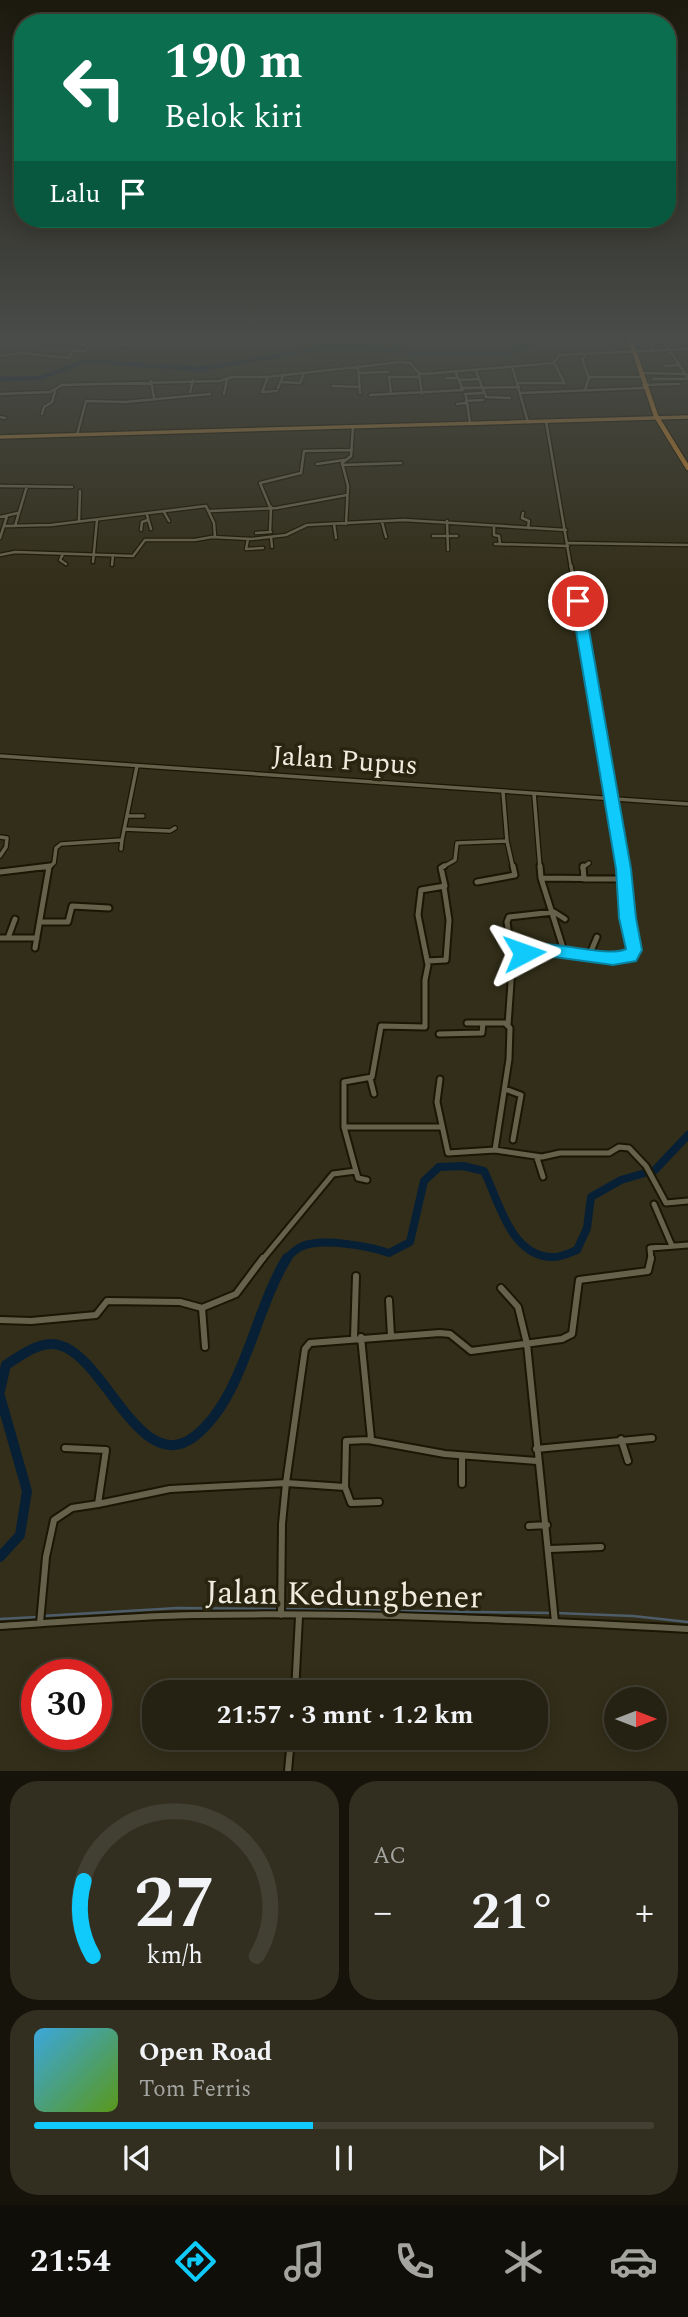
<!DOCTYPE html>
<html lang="id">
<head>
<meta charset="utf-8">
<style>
	:root { --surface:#262213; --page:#322f21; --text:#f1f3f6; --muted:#a4a4a0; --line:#423f33; --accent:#0fcafa }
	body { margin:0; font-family:Spectral,serif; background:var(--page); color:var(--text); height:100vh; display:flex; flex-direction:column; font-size:26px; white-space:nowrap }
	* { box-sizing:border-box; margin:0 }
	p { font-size:23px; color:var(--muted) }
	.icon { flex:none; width:38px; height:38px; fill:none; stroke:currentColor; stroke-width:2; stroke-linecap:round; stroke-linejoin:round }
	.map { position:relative; height:1771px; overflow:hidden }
	.details { display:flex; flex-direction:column; gap:10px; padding:10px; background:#15130a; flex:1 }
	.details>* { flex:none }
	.top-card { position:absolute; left:14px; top:14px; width:662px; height:214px; border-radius:28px; box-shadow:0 4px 18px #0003,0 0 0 2px var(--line); background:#0b6e4f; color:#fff; overflow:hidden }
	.needle { width:46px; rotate:90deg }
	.controls { position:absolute; left:604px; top:1687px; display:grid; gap:14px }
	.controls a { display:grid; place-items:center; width:63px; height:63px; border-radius:50%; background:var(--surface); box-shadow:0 4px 18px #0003,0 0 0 2px var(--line); font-size:35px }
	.speed { position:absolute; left:21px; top:1659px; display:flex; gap:14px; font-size:35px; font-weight:700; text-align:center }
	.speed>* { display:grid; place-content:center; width:91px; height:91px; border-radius:50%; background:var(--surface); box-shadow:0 4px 18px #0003,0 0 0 2px var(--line); line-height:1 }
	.speed .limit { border:10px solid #d22; background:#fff; color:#111 }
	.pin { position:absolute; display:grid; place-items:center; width:60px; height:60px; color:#fff; margin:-30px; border:4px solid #fff; border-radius:50%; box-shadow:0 2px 7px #0007 }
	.me { position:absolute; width:77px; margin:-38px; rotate:86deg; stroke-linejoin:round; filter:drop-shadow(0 0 5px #0008) }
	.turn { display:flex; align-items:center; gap:24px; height:147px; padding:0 35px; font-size:32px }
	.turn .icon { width:91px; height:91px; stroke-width:2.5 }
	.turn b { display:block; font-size:49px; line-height:60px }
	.then { display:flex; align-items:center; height:66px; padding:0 35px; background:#0003; gap:14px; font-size:26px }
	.big { font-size:52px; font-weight:700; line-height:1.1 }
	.details .widget { flex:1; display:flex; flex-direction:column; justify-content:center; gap:10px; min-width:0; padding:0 24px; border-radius:28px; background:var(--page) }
	.details .dial { align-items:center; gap:0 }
	.dial svg { height:182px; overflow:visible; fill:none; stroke:var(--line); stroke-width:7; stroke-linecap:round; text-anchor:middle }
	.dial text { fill:var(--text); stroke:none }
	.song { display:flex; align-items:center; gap:21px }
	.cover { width:84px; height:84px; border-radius:10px; background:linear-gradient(135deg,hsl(200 70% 55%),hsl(90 70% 35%)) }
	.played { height:7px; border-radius:4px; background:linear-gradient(90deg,var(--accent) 45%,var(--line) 45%) }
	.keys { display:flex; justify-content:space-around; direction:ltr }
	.heat { display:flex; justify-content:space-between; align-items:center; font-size:38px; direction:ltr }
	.details .tiles { flex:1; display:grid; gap:10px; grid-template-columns:1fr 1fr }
	.widget:last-child { grid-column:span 2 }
	.trip { position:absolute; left:142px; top:1680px; width:406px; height:70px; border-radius:28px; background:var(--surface); box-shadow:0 4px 18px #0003,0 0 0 2px var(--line); font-weight:700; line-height:70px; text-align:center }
	.tab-bar { display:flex; height:112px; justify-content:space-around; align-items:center; background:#0f0e08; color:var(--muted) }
	.tab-bar .icon { width:49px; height:49px }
	.tab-bar .on { color:var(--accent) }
	.tab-bar b { font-size:32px; color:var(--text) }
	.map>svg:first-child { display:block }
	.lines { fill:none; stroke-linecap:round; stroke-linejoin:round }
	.stream { stroke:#4d5d69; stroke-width:2.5 }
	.river-far2 { stroke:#082036; stroke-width:4.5 }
	.river-far1 { stroke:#082036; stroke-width:8 }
	.river { stroke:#082036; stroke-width:10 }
	.minor-far3-casing { stroke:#1a1603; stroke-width:5 }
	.minor-far2-casing { stroke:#1a1603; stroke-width:6 }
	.minor-far1-casing { stroke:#1a1603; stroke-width:9 }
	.minor-casing { stroke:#1a1603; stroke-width:10 }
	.major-casing { stroke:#1a1603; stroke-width:6 }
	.highway-casing { stroke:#1a1603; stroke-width:7 }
	.minor-far3 { stroke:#66614a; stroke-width:2.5 }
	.minor-far2 { stroke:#66614a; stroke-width:3.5 }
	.minor-far1 { stroke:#66614a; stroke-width:5 }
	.minor { stroke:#66614a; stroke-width:6 }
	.major { stroke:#9a7236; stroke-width:3.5 }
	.highway { stroke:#bd7e29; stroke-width:4.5 }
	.route { fill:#0fcafa; stroke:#0a83a2; stroke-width:2 }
	.labels { text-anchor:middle; stroke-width:7; stroke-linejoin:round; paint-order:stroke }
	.street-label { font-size:28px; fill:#efecdf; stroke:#28240f }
	.near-street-label { font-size:33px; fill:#efecdf; stroke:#28240f }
</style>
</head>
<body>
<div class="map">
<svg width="688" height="1771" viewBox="0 0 688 1771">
	<rect width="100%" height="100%" fill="#322e19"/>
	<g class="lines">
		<!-- stream -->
		<path class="stream" d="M283,1609L551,1613
			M556,1613L633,1616L688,1622
			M42,1616L178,1608L278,1609
			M0,1619L37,1617"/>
		<!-- river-far2 -->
		<path class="river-far2" d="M0,379L40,378L86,361L200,369L339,345L427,354H501L516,350L540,336"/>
		<!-- river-far1 -->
		<path class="river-far1" d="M285,1260C290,1255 296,1248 303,1246C323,1238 369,1246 389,1253L410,1242L424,1181L439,1167L463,1166L484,1171C499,1201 510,1255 551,1257C560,1258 569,1253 577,1250L587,1228L591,1197L621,1180L655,1170L688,1135"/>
		<!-- river -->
		<path class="river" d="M0,1391L6,1365C21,1355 41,1340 59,1345C106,1357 140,1479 195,1436C244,1397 254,1311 287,1258
			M0,1396L27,1491L20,1535L0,1557"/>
		<defs>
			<path id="minor-far3" d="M330,336L395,339L425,336
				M644,336L654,350
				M660,336L688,378
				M686,336L688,339
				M0,340L91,344L95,336
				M0,356L21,353L69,358L72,351H85L91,344L129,345L146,336
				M585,357L582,359L589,378L585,390
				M554,363L565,384
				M358,366L360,393
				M512,366L528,422
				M664,366L680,365
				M476,371L486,397L510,398
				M359,373L388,372
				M641,373L687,374
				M419,374L422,394
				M268,377L262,392L277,391
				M589,377H641
				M446,378H457
				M653,379H688
				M459,380L479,379
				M151,381L154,397
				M282,382L300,383L304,373
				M518,383H564
				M643,385L679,384
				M333,386L360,387
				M278,388L284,374
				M461,388L519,387
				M190,392L193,380
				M521,393L644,388
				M0,394L50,392L62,385L220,381L232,377H267L401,362L410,363L419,373L424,374L554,363L559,355L688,349
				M224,394L227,380
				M391,394L389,377H419
				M465,394L482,393
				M370,395L463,390L456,373
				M466,396L470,423
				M466,401L483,400
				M457,404L466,403
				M42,414L44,407L52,402L55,391
				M0,417L5,418
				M546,421L571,568
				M77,435L86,401L125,402L210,394
				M317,464L344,460
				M342,465L401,463
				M0,486L72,487
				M270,507L260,483L301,473L304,451L352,450
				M210,511L277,508L347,495
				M164,512L169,521
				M523,513L522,518L529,521L528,528
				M147,515L151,529
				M0,517L18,513
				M79,521L80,491
				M447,521L448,550
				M382,522L386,537
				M334,524L336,538
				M346,524L348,486L342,463L351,456L353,427
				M4,526L51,525L206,506L214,523L215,537
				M15,526L27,486
				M494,527V535L499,536L500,544
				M141,530L142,522L148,520
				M270,532L271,507
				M256,533L271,532
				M433,536H446
				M446,536H457
				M271,537L272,547
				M0,538L7,516
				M248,539L246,549L263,548
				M568,543L688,545
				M495,544L568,546
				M63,554L60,560L66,564
				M0,555L15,552L133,556L145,540H195L212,537L251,539L286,535L307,525L404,520L566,530
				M93,562L97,520
				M112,565L113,555"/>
			<path id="minor-far2" d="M571,566L623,868
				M0,756L688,804
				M503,792L507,841L513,868
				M534,794L540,868
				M127,816H143
				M124,829L170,831L175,828
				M0,837L7,838L6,847L0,856
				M121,849L122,840
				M39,868L49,867L54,863L56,848L61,844L122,840L137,766
				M441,868L455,860L457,843L507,841
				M582,868L589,863"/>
			<path id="minor-far1" d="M540,866L541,878L564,951
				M583,866L584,879
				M0,872L50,866
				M541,878L625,879
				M477,882L515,875L513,866
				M15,919L8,938H37
				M41,922H68L72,906L109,908
				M0,938H8
				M35,948L49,867
				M512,955L507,922L509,917L554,912L565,919
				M589,956L597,937
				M427,961L446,960L449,920L444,887
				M467,1023H505L510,1028L509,1059L495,1150
				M508,1025L513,954C552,949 591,959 630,956L634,950L623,866
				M439,1034L482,1033L483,1023
				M370,1078L374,1094
				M440,1079L437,1102L448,1153L495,1150L542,1157L560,1153H609L619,1147L629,1148L646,1166L666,1203L688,1201
				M505,1089L521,1095L513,1140
				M344,1127H441
				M537,1158L543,1177
				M356,1171L344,1127V1082L372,1077L381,1026L425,1027V980L428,965L418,915L421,890L445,886L441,868L444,866
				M654,1204L672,1246
				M262,1260L333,1174L356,1171L358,1178L367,1180
				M651,1260L650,1248L688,1245"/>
			<path id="minor" d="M501,1288L518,1307L527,1344L555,1622
				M389,1300L391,1336
				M202,1308L205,1347
				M0,1320L31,1321L96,1315L107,1301L180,1302L202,1308L236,1294L263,1258
				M361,1337L371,1439
				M354,1338L356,1276
				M621,1439L628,1461
				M65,1448L106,1450L98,1504L170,1489L286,1483L305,1349L310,1343L440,1333L450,1334L471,1351L562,1339L572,1334L579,1280L648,1271L651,1258
				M536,1449L652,1438
				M462,1457V1484
				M345,1487L351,1503L379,1502
				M529,1526L547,1525
				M550,1549L601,1547
				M281,1615L282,1524L286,1483L345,1487L346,1441L368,1440L445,1454L537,1461
				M40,1623L46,1557L54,1520L72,1508L98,1504
				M0,1626C65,1622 131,1616 196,1615C360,1612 524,1620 688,1629
				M295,1692L299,1617
				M288,1771L291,1738"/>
			<path id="major" d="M0,437L688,417"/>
			<path id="highway" d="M629,336L656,416L688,468"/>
		</defs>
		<!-- minor-far3 casing -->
		<use href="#minor-far3" class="minor-far3-casing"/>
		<!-- minor-far2 casing -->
		<use href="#minor-far2" class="minor-far2-casing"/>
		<!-- minor-far1 casing -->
		<use href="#minor-far1" class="minor-far1-casing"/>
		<!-- minor casing -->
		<use href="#minor" class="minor-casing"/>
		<!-- major casing -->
		<use href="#major" class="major-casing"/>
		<!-- highway casing -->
		<use href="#highway" class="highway-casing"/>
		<!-- minor-far3 -->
		<use href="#minor-far3" class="minor-far3"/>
		<!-- minor-far2 -->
		<use href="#minor-far2" class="minor-far2"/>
		<!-- minor-far1 -->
		<use href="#minor-far1" class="minor-far1"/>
		<!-- minor -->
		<use href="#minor" class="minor"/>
		<!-- major -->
		<use href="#major" class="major"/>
		<!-- highway -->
		<use href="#highway" class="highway"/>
	</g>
	<!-- sky -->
	<linearGradient id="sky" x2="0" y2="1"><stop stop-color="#1c190e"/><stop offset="0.58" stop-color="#494c49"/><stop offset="1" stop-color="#494c49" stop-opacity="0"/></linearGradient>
	<rect width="688" height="584" fill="url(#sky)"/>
	<!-- route -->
	<path class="route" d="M578,597L584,601L631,869L636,918L642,950L636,961L613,965L554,957L524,959L515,953C531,930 602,960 626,949L619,918L616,869L571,601Z"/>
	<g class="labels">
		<!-- street labels -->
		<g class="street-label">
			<text transform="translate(345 759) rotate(4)" y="10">Jalan Pupus</text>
		</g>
		<!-- near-street labels -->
		<g class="near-street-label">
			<text transform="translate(344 1593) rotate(1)" y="12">Jalan Kedungbener</text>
		</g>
	</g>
</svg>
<div class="controls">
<a><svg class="needle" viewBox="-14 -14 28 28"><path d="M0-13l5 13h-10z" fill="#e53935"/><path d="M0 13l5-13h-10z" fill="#a4a4a0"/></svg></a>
</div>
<div class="speed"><div class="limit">30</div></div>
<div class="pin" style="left:578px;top:601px;background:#d93025"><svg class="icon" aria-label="arrive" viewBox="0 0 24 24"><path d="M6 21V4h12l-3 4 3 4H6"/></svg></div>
<svg class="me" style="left:524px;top:953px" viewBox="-20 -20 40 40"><path d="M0-17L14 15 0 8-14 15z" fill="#0fcafa" stroke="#fff" stroke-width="4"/></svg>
<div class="trip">21:57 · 3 mnt · 1.2 km</div>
<div class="top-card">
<div class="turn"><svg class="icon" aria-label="left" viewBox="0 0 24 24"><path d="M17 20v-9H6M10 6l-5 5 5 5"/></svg><div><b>190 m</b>Belok kiri</div></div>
<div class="then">Lalu<svg class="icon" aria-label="arrive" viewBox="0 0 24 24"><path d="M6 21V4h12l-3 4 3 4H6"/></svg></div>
</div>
</div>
<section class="details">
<div class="tiles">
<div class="widget dial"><svg viewBox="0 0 100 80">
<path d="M14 69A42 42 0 1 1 86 69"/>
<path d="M14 69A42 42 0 0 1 10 36" stroke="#0fcafa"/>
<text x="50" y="56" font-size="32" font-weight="700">27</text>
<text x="50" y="72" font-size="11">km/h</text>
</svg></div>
<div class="widget"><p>AC</p>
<div class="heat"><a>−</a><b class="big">21°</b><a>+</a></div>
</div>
<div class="widget">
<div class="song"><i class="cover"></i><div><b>Open Road</b><p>Tom Ferris</p></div></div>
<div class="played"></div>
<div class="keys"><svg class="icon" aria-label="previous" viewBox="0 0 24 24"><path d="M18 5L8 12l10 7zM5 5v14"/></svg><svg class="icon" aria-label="pause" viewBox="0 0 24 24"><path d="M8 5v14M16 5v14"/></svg><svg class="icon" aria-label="next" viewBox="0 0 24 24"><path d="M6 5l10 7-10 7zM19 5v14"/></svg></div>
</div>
</div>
</section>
<nav class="tab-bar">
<b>21:54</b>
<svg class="icon on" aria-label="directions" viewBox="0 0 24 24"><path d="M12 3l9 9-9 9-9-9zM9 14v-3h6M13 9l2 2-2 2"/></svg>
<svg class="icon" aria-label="music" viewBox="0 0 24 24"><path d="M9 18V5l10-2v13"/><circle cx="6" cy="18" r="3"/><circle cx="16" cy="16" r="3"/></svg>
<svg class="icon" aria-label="phone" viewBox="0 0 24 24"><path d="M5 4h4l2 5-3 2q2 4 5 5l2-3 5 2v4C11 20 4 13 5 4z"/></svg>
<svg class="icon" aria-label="climate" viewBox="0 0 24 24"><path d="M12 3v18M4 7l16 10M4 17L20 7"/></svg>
<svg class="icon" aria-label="car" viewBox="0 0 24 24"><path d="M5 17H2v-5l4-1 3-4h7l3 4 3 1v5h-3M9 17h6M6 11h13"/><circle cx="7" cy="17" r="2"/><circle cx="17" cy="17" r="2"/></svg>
</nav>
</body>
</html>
